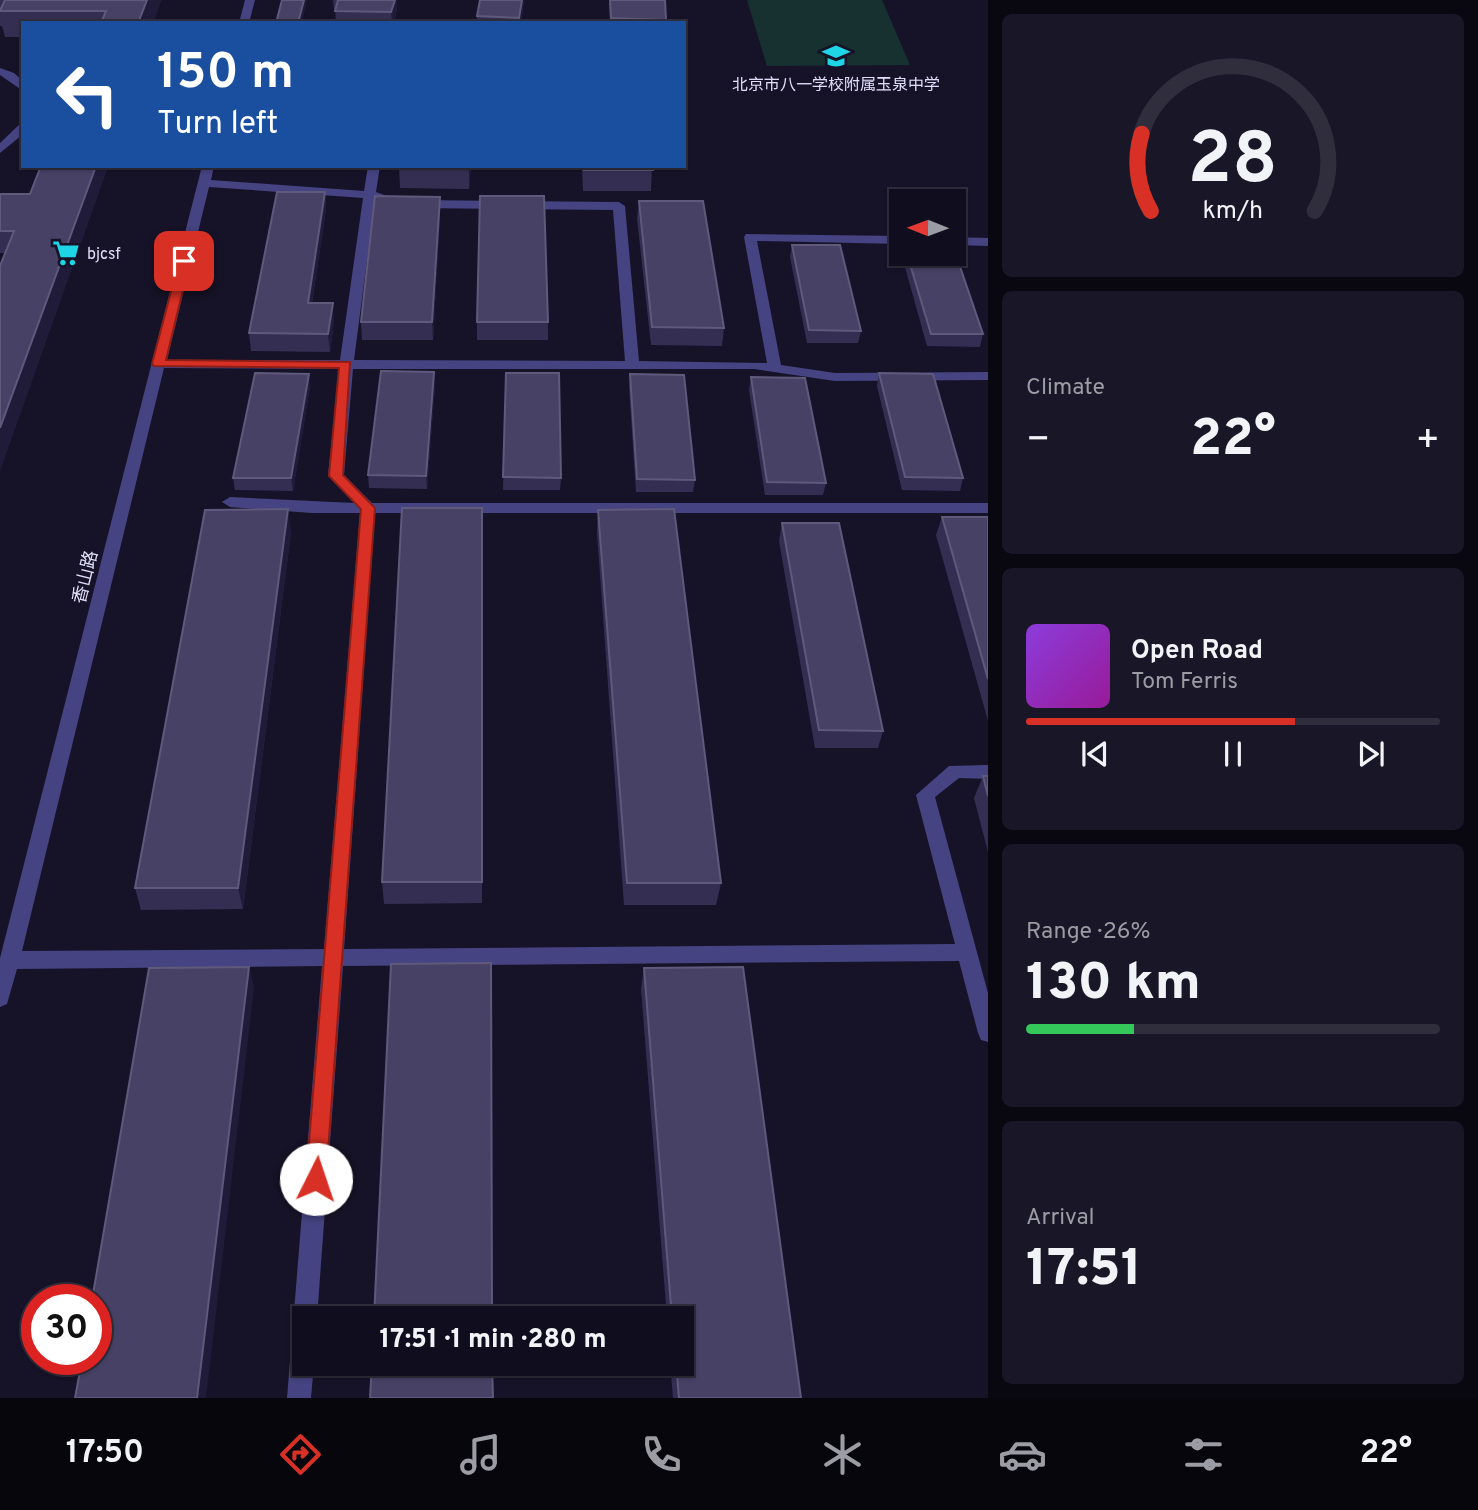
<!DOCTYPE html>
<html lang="en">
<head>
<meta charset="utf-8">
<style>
	:root { --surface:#100e1e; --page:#191727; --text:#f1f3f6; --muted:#9c9ca4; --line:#302e3c; --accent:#d93025 }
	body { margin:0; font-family:Overpass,"Noto Sans SC",sans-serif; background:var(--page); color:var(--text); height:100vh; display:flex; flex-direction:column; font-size:26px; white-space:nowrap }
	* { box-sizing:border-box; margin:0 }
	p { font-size:23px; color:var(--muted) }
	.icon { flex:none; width:38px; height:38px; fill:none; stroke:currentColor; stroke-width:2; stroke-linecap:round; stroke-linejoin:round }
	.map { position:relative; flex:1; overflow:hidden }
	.drawer { display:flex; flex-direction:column; gap:14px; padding:14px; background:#090810; width:490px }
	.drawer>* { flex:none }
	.top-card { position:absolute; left:21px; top:21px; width:665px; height:147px; border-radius:0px; box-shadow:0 2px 5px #0004,0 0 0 2px var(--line); background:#1a4fa0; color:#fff; overflow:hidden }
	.needle { width:46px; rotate:271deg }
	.tools { position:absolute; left:889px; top:189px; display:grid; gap:14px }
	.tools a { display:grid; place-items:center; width:77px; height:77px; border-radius:0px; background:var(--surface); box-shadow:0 2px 5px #0004,0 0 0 2px var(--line); font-size:35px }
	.speed { position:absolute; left:21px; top:1284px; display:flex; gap:14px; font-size:35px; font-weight:700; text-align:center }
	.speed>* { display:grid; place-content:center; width:91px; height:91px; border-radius:50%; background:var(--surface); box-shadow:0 2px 5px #0004,0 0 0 2px var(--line); line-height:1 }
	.speed .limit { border:10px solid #d22; background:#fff; color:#111 }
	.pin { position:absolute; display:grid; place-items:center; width:60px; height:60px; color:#fff; margin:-30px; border-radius:14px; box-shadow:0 4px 10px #0006 }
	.me { position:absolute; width:77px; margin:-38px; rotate:4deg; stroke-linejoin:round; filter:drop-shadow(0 0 5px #0008) }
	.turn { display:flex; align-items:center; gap:24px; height:147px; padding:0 21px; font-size:32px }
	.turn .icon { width:91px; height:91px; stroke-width:2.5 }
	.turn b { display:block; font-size:49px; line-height:60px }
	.big { font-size:52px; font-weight:800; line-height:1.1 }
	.drawer .widget { flex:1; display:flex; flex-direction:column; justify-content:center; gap:10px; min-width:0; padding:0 24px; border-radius:10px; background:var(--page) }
	.drawer .dial { align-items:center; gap:0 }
	.dial svg { height:182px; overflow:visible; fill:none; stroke:var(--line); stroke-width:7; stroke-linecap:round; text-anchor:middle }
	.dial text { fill:var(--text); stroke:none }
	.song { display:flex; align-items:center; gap:21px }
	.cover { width:84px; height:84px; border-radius:10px; background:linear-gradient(135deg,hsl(270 70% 55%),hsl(300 70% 35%)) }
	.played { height:7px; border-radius:4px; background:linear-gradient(90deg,var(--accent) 65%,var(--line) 65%) }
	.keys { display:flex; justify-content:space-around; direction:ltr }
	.heat { display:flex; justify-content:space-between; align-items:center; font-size:38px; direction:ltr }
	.charge { height:10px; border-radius:5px; background:linear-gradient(90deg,#34c759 26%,var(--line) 0) }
	.trip { position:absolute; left:292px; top:1306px; width:402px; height:70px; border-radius:0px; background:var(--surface); box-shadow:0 2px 5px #0004,0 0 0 2px var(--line); font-weight:800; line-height:70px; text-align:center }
	.menu { display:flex; height:112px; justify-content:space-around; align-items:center; background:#06060c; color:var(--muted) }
	.menu .icon { width:49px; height:49px }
	.menu .on { color:var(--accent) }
	.menu b { font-size:32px; color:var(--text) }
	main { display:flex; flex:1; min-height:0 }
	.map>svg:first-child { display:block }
	.green { fill:#173130 }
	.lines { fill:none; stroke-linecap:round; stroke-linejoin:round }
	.minor { fill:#454381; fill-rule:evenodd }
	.wall { fill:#352e53 }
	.shaded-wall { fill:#211b3a }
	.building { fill:#474165; stroke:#5f597c; stroke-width:2 }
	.route { fill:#d93025; stroke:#8d1f18; stroke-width:2 }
	.labels { text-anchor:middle; stroke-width:7; stroke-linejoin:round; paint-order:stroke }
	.far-poi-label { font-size:16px; fill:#e0ddfb; stroke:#161328 }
	.street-label { font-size:18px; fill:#e0ddfb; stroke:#161328 }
</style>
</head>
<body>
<main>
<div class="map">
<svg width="988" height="1398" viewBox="0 0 988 1398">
	<rect width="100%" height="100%" fill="#161328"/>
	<!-- green -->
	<path class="green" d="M747,0H882L910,65L767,66Z"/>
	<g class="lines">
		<!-- minor -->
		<path class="minor" d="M245,0H255L249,23H239Z
			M0,68L14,73L23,81V91L0,75Z
			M23,121L22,135L0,153V143Z
			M202,166H214L211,180L364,191L368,166H380L376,192L387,196L375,199L354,360L625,361L613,210L416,208L410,204L416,200L619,202L625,206L639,361L767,363L744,237L746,234L901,236V244L757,241L781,365L835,373L988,372V380L835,381L754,369H353L344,475L372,503H988V513H375L344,949L955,944L916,795L949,766L988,765V779L959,778L935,797L988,993V1042L981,1040L978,1033L959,961L343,966L317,1318H304V1363H314L311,1398H287L322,966L17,969L7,1004L0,1007V958ZM209,187L363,198L340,360H167ZM164,368L339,369L328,476L354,503L230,497L222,502L230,507L312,513H360L324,949L22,951Z
			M954,237L988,238V246L954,245Z"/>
	</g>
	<!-- wall -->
	<path class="wall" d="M0,0H161L153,23H23V37H5L2,26H0Z
		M333,0H397V8L394,23H336L335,9H334Z
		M524,0L521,23H477V16Z
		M609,0H665L666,23H610Z
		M108,166L0,470V266L5,253H0V194H30Z
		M399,166H471L469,189L400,188Z
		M582,166H652L651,191H583Z
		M325,192L326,209L312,303L334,321L330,352L251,351L249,333Z
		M440,197V214L433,340H362L361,322Z
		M639,201L724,328L722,346L651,345L637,218Z
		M792,245L861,331L858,343H807L790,257Z
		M904,254H954L983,334L980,347L927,346L903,260Z
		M477,322H548V340H477Z
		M434,372L435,384L427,489L369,488L368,475Z
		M506,373L561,478L560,490H503Z
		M879,373L963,478L960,491L902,490L877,386Z
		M630,374L695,480L693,492H636L629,387Z
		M751,377L826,483L823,495H765L749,390Z
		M310,386L293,491L235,490L233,478Z
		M482,508V903L384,904L382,882Z
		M598,510L721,883L716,905H624L597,533Z
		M942,517H988V721L936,535Z
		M782,523L883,731L878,748H815L779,541Z
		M291,532L243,909L141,910L135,888Z
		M983,776H988V852L974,798Z
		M644,968L801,1398H673L670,1363H682V1318H667L641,989Z"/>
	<!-- shaded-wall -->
	<path class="shaded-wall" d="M147,0H161L153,23H138Z
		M304,0H307L302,23H298Z
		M395,0H397V8L394,23H392L391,12Z
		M522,0H524L521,23H519Z
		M96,166H108L0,470V428Z
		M469,166H471L469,189Z
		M325,192L326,209L309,321L308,303Z
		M440,197V214L433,340L432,322Z
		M333,303L334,321L330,352L328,334Z
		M434,372L435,384L427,489L426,476Z
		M309,374L310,386L293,491L291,478Z
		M288,509L291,532L243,909L238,888Z
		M249,967L254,988L206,1398H197Z"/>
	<!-- building -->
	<path class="building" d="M5,0H147L138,23H101L106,11H0Z
		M282,0H304L298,23H276Z
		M338,0H395L391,12L335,11Z
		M480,0H522L519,18L477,16Z
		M610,0H665L666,20L611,18Z
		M41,166H96L0,428V266L14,231H0V194H30Z
		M399,166H469V167Z
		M584,166H652L653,170H584Z
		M277,192H325L308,303H333L328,334L249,333Z
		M375,196L440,197L432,322H361Z
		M480,196H544L548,322H477Z
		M639,201H703L724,328L652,327Z
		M792,245H840L861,331L809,330Z
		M954,249L983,334H931L907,254H954Z
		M381,371L434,372L426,476L368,475Z
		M255,373L309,374L291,478H233Z
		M506,373H559L561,478L503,477Z
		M879,373L933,374L963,478L905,477Z
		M630,374L684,375L695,480L637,479Z
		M751,377L805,378L826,483L767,482Z
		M402,508H482V882H382Z
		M288,509L238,888H135L205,510Z
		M674,509L721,883H627L598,510Z
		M942,517H988V679Z
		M782,523H839L883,731L819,730Z
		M983,776H988V796Z
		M491,963L492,1318H374L391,964Z
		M249,967L197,1398H75L82,1360H96V1300H92L149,968Z
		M743,967L801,1398H679L676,1363H682V1318H672L644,968Z
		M372,1363H492L493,1398H370Z"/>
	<!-- route -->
	<path class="route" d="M184,257L190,261L166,360L350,362L343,475L375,508L326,1179L323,1186L316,1189L309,1186L306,1179L361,509L329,476L339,368L154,366L152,364L179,261Z"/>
	<!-- icons -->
	<defs>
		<symbol id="school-bare" viewBox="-9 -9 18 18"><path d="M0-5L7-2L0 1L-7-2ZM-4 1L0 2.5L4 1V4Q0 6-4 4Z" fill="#1ed5e6" stroke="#161328" stroke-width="2.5" paint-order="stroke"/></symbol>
		<symbol id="supermarket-bare" viewBox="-9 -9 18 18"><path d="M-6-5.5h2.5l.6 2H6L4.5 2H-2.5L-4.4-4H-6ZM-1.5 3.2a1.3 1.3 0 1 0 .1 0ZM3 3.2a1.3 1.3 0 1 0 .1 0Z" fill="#1ed5e6" stroke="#161328" stroke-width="2.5" paint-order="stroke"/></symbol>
	</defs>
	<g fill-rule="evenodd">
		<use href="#school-bare" x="817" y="37" width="38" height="38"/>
		<use href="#supermarket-bare" x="47" y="234" width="38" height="38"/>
	</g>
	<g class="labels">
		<!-- far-poi labels -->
		<g class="far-poi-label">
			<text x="836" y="90">北京市八一学校附属玉泉中学</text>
			<text x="87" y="259" text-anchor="start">bjcsf</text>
		</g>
		<!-- street labels -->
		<g class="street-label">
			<text transform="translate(85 577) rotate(-76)" y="6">香山路</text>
		</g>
	</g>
</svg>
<div class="tools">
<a><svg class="needle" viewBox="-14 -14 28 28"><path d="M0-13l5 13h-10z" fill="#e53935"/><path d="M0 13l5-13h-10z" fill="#9c9ca4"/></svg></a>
</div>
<div class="speed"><div class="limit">30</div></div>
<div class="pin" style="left:184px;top:261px;background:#d93025"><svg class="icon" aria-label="arrive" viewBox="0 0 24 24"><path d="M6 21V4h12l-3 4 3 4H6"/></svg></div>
<svg class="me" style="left:316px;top:1179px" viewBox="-20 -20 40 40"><circle r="19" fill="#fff"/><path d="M0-13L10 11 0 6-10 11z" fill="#d93025"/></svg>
<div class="trip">17:51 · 1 min · 280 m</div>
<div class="top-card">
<div class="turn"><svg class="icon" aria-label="left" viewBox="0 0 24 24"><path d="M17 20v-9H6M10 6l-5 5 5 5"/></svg><div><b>150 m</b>Turn left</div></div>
</div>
</div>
<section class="drawer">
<div class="widget dial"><svg viewBox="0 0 100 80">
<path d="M14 69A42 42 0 1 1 86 69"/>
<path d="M14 69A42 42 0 0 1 10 35" stroke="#d93025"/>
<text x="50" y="56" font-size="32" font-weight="700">28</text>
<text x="50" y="72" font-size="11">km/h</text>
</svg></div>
<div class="widget"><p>Climate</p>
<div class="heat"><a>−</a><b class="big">22°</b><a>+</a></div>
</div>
<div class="widget">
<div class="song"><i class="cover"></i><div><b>Open Road</b><p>Tom Ferris</p></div></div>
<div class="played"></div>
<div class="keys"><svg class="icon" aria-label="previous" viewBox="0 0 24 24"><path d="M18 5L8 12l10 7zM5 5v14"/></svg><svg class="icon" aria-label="pause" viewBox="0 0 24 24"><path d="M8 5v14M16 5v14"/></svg><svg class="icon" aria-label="next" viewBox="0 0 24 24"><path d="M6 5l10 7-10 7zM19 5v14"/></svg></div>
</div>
<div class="widget"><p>Range · 26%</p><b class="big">130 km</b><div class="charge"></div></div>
<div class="widget"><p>Arrival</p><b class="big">17:51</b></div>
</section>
</main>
<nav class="menu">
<b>17:50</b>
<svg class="icon on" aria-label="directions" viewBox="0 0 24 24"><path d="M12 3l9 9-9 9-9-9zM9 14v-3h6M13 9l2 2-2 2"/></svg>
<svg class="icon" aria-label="music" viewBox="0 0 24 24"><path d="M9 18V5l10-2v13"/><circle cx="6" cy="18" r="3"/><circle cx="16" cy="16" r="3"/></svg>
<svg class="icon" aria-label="phone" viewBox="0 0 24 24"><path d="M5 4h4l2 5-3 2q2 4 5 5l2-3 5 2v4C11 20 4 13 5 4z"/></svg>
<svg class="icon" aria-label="climate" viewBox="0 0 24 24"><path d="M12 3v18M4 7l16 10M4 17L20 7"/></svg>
<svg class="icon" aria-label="car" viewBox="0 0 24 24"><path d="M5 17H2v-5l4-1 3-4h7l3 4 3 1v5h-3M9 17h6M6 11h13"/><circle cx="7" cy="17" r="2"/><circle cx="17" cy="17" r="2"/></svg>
<svg class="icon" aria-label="filters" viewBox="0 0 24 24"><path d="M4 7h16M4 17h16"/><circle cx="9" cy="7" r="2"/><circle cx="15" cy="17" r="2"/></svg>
<b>22°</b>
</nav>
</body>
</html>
